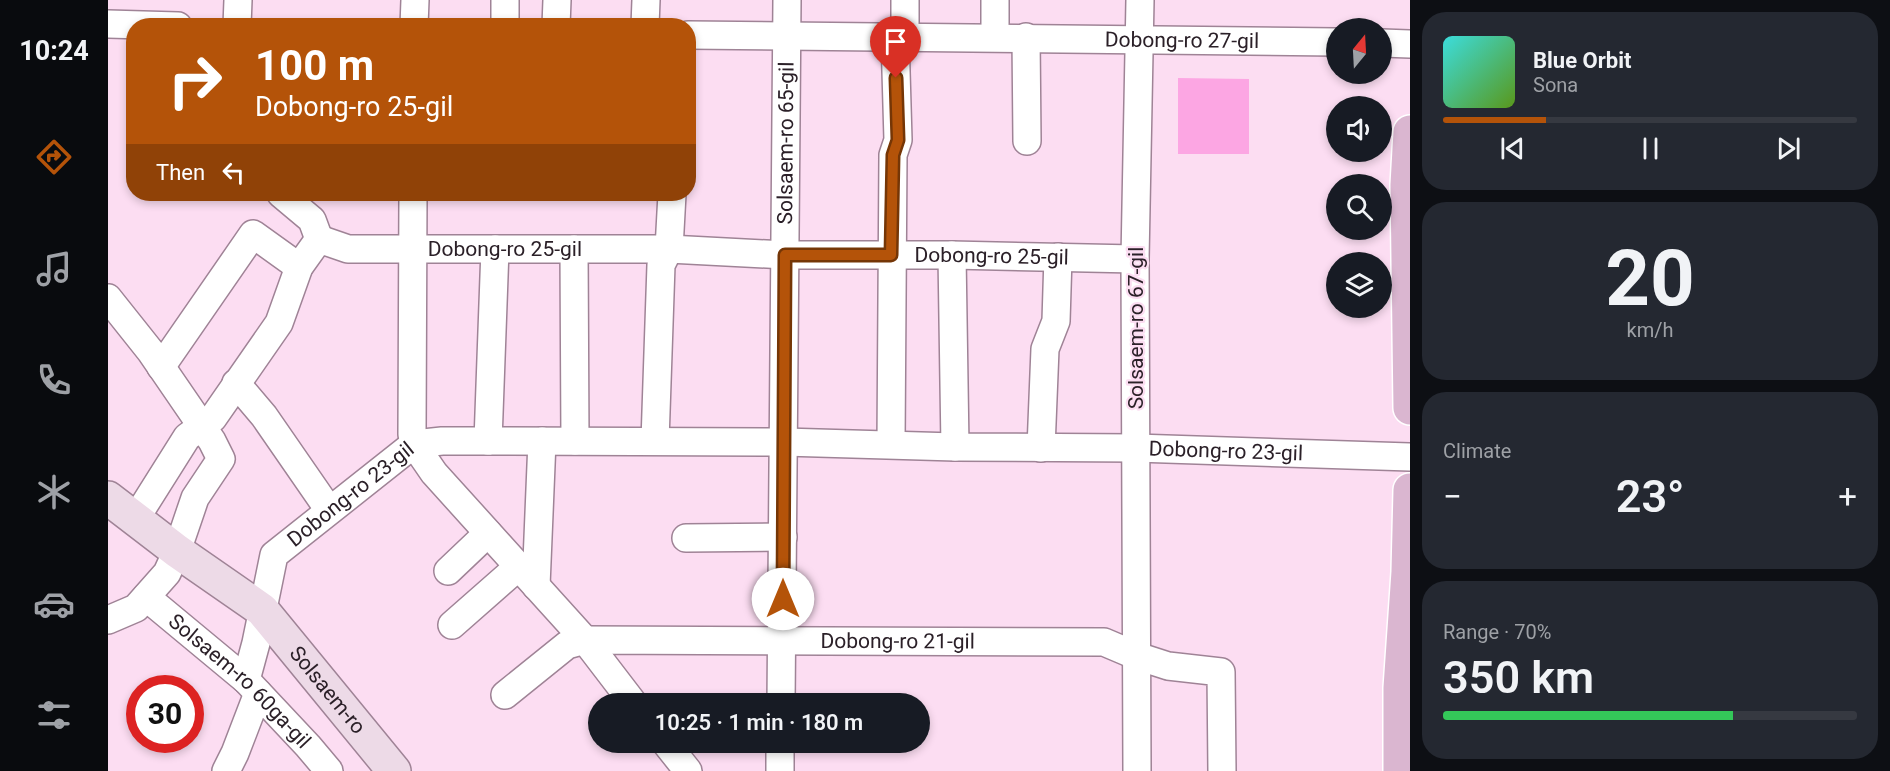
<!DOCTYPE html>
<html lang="en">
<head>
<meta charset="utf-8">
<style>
	:root { --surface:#171b24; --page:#242831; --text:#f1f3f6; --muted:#9ea1a6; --line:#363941; --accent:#b45309 }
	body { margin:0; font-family:Roboto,sans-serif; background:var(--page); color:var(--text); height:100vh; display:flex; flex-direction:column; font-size:22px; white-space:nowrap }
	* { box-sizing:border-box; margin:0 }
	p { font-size:20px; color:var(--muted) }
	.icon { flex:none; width:33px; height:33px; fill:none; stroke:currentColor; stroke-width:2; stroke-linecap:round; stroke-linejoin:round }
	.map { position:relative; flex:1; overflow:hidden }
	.side { display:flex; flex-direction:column; gap:12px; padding:12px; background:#0d0f14; width:480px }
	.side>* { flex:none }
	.banner { position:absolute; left:18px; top:18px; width:570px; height:183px; border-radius:24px; box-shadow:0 3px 9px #0003; background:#b45309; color:#fff; overflow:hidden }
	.needle { width:39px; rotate:18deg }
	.buttons { position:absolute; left:1218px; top:18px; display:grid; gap:12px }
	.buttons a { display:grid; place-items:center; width:66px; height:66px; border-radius:50%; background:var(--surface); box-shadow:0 3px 9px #0003; font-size:30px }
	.speed { position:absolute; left:18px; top:675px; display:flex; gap:12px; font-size:30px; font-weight:700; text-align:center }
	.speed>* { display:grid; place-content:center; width:78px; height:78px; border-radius:50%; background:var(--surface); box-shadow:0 3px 9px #0003; line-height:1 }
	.speed .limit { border:9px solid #d22; background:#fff; color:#111 }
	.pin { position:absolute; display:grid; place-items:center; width:51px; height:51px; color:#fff; margin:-62px -26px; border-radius:50% 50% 50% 0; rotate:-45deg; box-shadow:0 0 6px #0007 }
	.pin .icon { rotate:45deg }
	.me { position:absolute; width:66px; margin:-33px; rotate:0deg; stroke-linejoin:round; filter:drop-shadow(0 0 4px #0008) }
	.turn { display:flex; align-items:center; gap:21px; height:126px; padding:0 30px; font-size:27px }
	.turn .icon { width:78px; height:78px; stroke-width:2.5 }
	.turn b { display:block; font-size:42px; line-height:51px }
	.then { display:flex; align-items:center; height:57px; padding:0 30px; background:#0003; gap:12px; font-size:22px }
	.big { font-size:45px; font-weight:600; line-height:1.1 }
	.side .tile { flex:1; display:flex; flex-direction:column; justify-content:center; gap:9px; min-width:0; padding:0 21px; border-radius:24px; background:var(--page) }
	.side .dial { align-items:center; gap:0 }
	.dial b { font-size:78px; line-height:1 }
	.song { display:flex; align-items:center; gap:18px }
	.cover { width:72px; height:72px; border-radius:9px; background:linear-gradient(135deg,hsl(180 70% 55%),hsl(90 70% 35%)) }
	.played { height:6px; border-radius:3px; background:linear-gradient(90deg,var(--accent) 25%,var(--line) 25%) }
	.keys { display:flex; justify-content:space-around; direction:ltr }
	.heat { display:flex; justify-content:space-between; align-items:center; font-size:33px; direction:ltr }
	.charge { height:9px; border-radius:4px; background:linear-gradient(90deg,#34c759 70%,var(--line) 0) }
	.trip { position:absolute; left:480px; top:693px; width:342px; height:60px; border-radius:30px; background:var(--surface); box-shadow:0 3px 9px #0003; font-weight:600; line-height:60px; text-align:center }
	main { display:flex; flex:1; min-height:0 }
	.tabs { display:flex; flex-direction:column; width:108px; justify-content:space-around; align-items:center; background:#090b0e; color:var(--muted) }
	.tabs .icon { width:42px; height:42px }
	.tabs .selected { color:var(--accent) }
	.tabs b { font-size:27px; color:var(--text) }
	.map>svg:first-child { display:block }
	.building { fill:#fca6e3 }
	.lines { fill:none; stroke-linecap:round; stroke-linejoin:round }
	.street-casing { stroke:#9f8396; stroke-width:30 }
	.secondary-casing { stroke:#9f8396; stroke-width:36 }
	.primary-casing { stroke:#fff; stroke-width:36 }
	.street { stroke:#fff; stroke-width:27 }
	.secondary { stroke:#eddae7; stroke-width:33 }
	.primary { stroke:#dab6d0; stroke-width:33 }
	.route-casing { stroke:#753606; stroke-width:15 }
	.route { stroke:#b45309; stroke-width:10 }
	.labels { text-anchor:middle; stroke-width:4.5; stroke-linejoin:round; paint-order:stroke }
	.street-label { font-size:21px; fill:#2b2028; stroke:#fcddf2 }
</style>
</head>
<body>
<main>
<nav class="tabs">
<b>10:24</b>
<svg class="icon selected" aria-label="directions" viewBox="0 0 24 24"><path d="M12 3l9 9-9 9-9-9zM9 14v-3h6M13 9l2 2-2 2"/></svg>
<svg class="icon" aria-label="music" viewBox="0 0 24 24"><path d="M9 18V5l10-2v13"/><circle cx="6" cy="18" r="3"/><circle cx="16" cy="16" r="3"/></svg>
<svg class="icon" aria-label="phone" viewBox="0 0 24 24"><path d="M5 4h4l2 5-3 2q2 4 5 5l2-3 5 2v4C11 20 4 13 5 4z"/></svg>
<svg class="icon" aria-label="climate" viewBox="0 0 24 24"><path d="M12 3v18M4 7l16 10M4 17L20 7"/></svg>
<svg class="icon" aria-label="car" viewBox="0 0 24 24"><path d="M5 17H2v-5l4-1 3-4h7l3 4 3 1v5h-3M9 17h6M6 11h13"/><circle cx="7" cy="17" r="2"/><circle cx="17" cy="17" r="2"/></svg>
<svg class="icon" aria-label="filters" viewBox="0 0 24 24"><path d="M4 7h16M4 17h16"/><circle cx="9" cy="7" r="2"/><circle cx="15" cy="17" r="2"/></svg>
</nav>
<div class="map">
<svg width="1302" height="771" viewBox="0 0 1302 771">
	<rect width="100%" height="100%" fill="#fcddf2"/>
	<!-- building -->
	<path class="building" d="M1070,78L1141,79V154H1070Z"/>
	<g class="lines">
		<defs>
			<g id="street">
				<path d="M0,24L70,26"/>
				<path d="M129,26L130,0"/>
				<path d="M306,26L307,0"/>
				<path d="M397,26V0"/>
				<path d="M448,26L449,0"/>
				<path d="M537,26L538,0"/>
				<path id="s1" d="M580,35L1228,42"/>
				<path d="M797,37V0"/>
				<path d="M887,37V0"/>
				<path d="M918,37L919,141"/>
				<path d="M1274,43L1302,44"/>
				<path d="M173,194L204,220L211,239"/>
				<path d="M305,194L304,434L306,444L326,473L477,640L526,704"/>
				<path d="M466,249L467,441"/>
				<path d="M844,255L847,447"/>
				<path d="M0,298L43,352L104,441L113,459L87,498L69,551L59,573L28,608L0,620"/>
				<path d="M53,367L145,234L191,267"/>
				<path d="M128,383L156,416L221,510"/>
				<path d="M380,441L387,249"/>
				<path d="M547,441L553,265L561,249L564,194"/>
				<path d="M783,444L785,155L790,140L787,37"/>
				<path d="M933,448L937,349L948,321L950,257"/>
				<path id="s2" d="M28,518L79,437L105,418L171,323L191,267L211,239L240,249H561L677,255H844L1027,259"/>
				<path d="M578,538L675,537"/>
				<path d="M340,571L380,533"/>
				<path d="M428,586L434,441"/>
				<path id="s3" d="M38,597L138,680L200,746L221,771"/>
				<path d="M344,625L410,567"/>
				<path id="s4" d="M138,680L148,643L166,555L306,444L334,441H380L676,442L847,447L1028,448L1302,457"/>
				<path id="s5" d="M397,695L459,645L477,640L996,642L1029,656L1060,666L1113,672L1114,771"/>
				<path id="s6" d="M673,704L679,0"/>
				<path d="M557,742L580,771"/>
				<path d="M118,771L127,753L150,693"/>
				<path d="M672,771V742"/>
				<path d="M1029,771L1027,259L1032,0"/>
			</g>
			<g id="secondary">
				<path id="s7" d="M0,498L69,551L154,610L286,771"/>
			</g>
			<path id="primary" d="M1302,132L1299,185L1302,408
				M1292,771V688L1300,572L1302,490"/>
		</defs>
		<!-- street casing -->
		<use href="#street" class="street-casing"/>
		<!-- secondary casing -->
		<use href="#secondary" class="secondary-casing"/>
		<!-- primary casing -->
		<use href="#primary" class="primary-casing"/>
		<!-- street -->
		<use href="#street" class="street"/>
		<!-- secondary -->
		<use href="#secondary" class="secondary"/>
		<!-- primary -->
		<use href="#primary" class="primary"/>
	</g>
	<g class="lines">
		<defs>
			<path id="route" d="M675,599L677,255H783L785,155L790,140L788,78"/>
		</defs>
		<!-- route casing -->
		<use href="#route" class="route-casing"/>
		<!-- route -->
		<use href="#route" class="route"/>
	</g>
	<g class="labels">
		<!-- street labels -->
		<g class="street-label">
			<text dy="7" stroke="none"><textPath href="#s1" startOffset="494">Dobong-ro 27-gil</textPath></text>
			<text dy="7" stroke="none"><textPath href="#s6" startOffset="561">Solsaem-ro 65-gil</textPath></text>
			<text dy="7" stroke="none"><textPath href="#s2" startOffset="525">Dobong-ro 25-gil</textPath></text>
			<text dy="7" stroke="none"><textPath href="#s2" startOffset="1012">Dobong-ro 25-gil</textPath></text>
			<text transform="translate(1028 328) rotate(-90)" y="7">Solsaem-ro 67-gil</text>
			<text dy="7" stroke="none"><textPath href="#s4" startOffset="1119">Dobong-ro 23-gil</textPath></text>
			<text dy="7" stroke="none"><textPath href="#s4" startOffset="226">Dobong-ro 23-gil</textPath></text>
			<text dy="7" stroke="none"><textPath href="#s5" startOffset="411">Dobong-ro 21-gil</textPath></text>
			<text dy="7" stroke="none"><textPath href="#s3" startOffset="126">Solsaem-ro 60ga-gil</textPath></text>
			<text dy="7" stroke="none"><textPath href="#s7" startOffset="294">Solsaem-ro</textPath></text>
		</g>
	</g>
</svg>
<div class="buttons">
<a><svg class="needle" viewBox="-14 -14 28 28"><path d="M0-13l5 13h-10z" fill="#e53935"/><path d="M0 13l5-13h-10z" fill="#9ea1a6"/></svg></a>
<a><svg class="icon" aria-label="sound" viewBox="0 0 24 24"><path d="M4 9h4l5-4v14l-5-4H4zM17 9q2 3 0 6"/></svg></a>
<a><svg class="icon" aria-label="search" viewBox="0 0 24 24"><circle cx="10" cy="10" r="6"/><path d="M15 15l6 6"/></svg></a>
<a><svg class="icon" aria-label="layers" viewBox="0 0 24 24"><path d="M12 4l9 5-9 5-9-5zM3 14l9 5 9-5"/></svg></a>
</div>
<div class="speed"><div class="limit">30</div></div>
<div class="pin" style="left:788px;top:78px;background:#d93025"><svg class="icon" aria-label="arrive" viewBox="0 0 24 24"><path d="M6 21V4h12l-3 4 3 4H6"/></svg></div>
<svg class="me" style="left:675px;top:599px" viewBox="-20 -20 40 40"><circle r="19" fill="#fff"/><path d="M0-13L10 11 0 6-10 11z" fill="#b45309"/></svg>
<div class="trip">10:25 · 1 min · 180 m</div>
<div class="banner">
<div class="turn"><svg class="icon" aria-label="right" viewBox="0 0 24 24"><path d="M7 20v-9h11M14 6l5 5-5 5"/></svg><div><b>100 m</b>Dobong-ro 25-gil</div></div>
<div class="then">Then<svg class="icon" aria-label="left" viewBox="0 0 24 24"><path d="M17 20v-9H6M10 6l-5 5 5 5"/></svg></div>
</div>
</div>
<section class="side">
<div class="tile">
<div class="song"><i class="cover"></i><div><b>Blue Orbit</b><p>Sona</p></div></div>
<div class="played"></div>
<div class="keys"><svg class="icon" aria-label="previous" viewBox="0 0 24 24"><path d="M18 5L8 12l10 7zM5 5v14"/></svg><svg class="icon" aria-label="pause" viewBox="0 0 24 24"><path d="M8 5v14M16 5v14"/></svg><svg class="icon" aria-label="next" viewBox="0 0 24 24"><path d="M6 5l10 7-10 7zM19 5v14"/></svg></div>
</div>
<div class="tile dial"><b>20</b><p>km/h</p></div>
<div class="tile"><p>Climate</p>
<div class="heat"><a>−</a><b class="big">23°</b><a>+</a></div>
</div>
<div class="tile"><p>Range · 70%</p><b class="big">350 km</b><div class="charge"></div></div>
</section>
</main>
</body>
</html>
